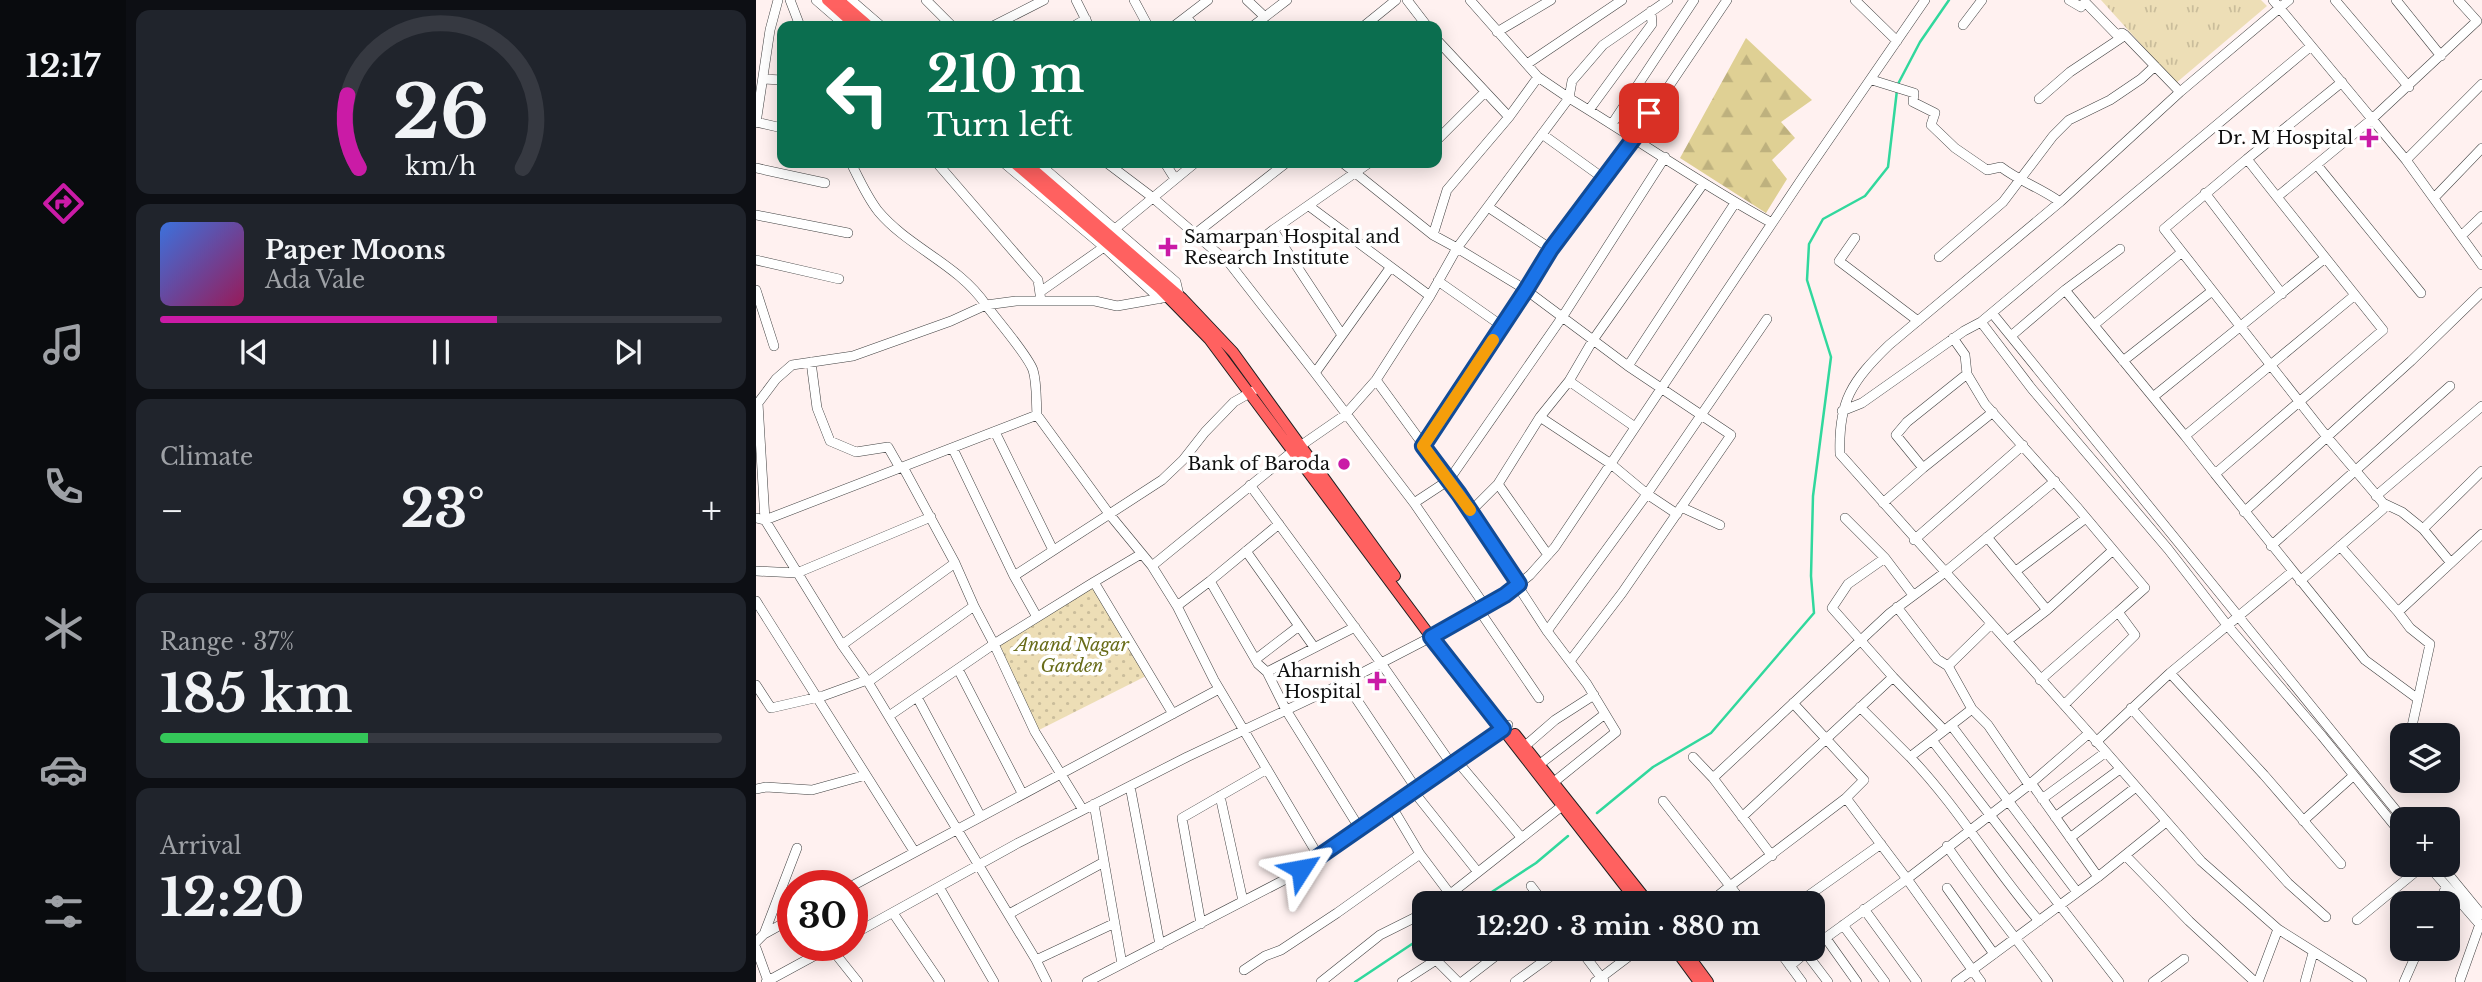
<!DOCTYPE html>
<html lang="en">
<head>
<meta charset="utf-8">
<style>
	:root { --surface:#171b24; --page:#20242c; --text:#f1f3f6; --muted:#9ea1a6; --line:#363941; --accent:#ca1ba6 }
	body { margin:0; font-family:"Libre Baskerville",serif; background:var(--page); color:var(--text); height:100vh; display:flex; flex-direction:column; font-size:26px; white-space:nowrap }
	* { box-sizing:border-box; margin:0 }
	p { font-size:23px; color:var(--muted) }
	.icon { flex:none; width:38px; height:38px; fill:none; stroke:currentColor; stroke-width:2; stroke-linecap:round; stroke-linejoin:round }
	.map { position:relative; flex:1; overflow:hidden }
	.drawer { display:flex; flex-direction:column; gap:10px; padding:10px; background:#0d0f14; width:630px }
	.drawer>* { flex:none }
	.hud { position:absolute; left:21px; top:21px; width:665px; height:147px; border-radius:14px; box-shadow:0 4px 18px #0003; background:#0b6e4f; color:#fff; overflow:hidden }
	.tools { position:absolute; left:1634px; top:723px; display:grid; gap:14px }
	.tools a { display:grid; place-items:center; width:70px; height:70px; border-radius:14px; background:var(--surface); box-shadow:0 4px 18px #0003; font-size:35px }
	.speed { position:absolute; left:21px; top:870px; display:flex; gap:14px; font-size:35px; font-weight:700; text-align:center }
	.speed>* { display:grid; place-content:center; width:91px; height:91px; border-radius:50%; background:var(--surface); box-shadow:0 4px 18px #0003; line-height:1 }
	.speed .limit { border:10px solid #d22; background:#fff; color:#111 }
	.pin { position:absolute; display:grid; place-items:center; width:60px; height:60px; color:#fff; margin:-30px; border-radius:14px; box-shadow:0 4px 10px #0006 }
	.me { position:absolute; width:77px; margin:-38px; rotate:56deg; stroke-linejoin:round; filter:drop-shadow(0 0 5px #0008) }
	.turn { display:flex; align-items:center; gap:24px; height:147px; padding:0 35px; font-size:32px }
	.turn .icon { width:91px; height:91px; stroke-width:2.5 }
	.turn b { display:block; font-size:49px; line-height:60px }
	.big { font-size:52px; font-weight:700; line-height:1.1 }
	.drawer .tile { flex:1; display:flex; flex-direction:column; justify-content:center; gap:10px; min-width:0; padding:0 24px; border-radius:14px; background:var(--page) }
	.drawer .dial { align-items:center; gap:0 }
	.dial svg { height:182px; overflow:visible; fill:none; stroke:var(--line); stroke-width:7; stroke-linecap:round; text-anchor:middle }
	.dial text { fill:var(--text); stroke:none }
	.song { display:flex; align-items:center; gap:21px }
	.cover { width:84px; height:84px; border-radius:10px; background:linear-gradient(135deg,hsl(220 70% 55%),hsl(330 70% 35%)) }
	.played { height:7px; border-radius:4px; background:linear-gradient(90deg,var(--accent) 60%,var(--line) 60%) }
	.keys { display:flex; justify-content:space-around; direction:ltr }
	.heat { display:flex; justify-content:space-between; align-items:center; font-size:38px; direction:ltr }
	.charge { height:10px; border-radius:5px; background:linear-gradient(90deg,#34c759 37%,var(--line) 0) }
	.trip { position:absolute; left:656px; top:891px; width:413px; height:70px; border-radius:14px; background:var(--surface); box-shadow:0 4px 18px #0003; font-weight:700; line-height:70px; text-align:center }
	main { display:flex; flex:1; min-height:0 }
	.dock { display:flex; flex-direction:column; width:126px; justify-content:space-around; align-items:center; background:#090b0e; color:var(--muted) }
	.dock .icon { width:49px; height:49px }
	.dock .selected { color:var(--accent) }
	.dock b { font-size:32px; color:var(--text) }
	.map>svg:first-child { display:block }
	.grass { fill:url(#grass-tufts) }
	.forest { fill:url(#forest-firs) }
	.park { fill:url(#park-dots) }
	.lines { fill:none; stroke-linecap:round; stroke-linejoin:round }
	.stream { stroke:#31d89d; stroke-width:2.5 }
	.minor-casing { stroke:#414141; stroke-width:10 }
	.major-casing { stroke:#1f1f1f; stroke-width:12 }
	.minor { stroke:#fff; stroke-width:9 }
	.major { stroke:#ff6160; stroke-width:10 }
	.route-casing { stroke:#114b97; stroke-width:18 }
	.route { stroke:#1a73e8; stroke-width:12 }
	.slow { stroke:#f59e0b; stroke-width:12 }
	.poi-dot { fill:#ca1ba6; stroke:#fff; stroke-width:2.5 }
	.labels { text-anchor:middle; stroke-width:7; stroke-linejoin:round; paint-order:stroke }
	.poi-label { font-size:18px; fill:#0e0e0e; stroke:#fff; text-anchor:end }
	.park-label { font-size:18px; font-style:italic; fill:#686c19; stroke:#fff }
</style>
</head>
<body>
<main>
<nav class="dock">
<b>12:17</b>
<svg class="icon selected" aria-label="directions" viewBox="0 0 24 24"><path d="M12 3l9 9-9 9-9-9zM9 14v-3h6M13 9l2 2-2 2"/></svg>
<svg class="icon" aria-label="music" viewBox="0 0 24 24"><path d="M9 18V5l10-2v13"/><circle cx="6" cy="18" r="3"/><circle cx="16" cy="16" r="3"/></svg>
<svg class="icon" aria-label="phone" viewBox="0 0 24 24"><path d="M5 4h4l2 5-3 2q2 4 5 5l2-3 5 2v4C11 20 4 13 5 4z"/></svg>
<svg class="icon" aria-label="climate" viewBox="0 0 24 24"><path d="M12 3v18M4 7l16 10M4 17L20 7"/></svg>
<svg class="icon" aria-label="car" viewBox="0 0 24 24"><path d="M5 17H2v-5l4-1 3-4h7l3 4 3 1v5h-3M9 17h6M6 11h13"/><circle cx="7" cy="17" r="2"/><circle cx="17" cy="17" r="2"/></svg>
<svg class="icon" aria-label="filters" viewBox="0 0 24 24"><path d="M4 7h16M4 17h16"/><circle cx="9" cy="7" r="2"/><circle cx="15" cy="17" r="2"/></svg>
</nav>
<section class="drawer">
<div class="tile dial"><svg viewBox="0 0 100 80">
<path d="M14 69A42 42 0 1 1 86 69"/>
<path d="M14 69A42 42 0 0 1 9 37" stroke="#ca1ba6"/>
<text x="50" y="56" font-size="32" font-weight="700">26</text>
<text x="50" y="72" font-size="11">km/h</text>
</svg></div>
<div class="tile">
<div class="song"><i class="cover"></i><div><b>Paper Moons</b><p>Ada Vale</p></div></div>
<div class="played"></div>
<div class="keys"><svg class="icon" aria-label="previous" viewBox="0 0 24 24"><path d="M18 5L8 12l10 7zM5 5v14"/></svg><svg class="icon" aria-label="pause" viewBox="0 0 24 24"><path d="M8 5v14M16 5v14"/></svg><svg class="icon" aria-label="next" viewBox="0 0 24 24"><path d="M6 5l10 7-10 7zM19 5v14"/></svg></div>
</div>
<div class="tile"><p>Climate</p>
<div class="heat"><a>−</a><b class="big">23°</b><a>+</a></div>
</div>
<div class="tile"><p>Range · 37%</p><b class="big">185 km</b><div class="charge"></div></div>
<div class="tile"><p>Arrival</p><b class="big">12:20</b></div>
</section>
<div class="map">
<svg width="1726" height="982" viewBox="0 0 1726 982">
	<defs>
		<pattern id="grass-tufts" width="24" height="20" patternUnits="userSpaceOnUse" patternTransform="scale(1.75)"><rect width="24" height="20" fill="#eddeb6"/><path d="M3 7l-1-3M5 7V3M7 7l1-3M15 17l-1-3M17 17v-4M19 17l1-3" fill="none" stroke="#cabd9b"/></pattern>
		<pattern id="forest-firs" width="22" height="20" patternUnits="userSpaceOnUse" patternTransform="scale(1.75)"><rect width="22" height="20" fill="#dfd094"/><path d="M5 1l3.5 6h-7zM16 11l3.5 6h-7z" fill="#beb17e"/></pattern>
		<pattern id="park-dots" width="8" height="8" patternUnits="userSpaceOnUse" patternTransform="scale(1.75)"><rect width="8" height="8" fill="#eddeb6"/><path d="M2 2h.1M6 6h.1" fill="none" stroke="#cabd9b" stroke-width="1.8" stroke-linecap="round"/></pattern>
	</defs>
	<rect width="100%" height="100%" fill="#fff1f0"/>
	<!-- grass -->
	<path class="grass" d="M1345,0H1505L1511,6L1420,83Z"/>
	<!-- forest -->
	<path class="forest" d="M990,38L1056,100L1025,122L1039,138L1016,160L1031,179L1010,213L924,158Z"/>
	<!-- park -->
	<path class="park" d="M338,582L392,675L279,732L238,644Z"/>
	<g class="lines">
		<!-- stream -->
		<path class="stream" d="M1142,84L1164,42L1193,0
			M841,813L897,767L955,733L1058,613L1055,576L1057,496L1075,357L1051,280L1053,244L1067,219L1109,196L1132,167L1141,90
			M719,903L780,863L812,836
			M599,982L668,936"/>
		<defs>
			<path id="minor" d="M34,0L44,26
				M60,0L90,26
				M95,0L125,26
				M170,0L196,26
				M320,0L333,26
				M378,0L392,26
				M491,0L509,17
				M651,0L671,26
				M714,0L782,77L813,98L816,81L847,45L912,0
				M1099,0L1141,41
				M1313,0L1325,7L1329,2L1361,35L1366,33L1369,35L1424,92
				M1517,0L1616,119L1721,21L1702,0
				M1533,0L1424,92L1304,202L1133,345C1096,381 1082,401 1084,454L1350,752L1445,861L1522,929L1606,982
				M1579,0L1653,87
				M1640,0L1685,56
				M430,17L438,26
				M1207,25L1226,0
				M237,26L288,0
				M318,26L330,19
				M418,26L452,0
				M497,26L531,0
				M608,26L640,0
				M741,32L795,0
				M771,64L866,0
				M7,79L26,80
				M1116,80L1158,93L1157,102L1179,113L1175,125L1199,148L1231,170L1245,167C1263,181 1285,188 1304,202
				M1283,99L1314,72L1368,36
				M833,110L896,24L895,11
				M753,117L782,77
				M0,122L26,128
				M0,123L14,30L22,0
				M856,124L938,0
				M681,140L729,92
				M1491,159L1586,82
				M1650,160L1726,84
				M95,163C103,179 111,197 122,211C153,248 202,264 230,305L260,301H339L361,306L412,297
				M181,163L282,280L285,301
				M248,163L348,247L404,299
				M282,163L420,282L423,295
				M351,163L396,197L474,264L559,373
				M409,163L419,179
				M1561,165L1665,293
				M0,168L69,183
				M847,178L878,138L971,0
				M1449,193L1526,294
				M1521,197L1627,330L1459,474L1537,571
				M1678,198L1726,148
				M553,206L674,296
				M732,207L795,249
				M0,215L92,233
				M359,229L439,163
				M517,230L586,335
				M439,234L530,163
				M677,235L691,190L753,117L681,40
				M1705,236L1726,216
				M1099,238L1083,261L1162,321
				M1183,257L1247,202L1297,136L1313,120L1354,100L1385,79L1399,66
				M0,260L83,279
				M474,264L517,230L613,163
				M634,268L559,373L658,503L693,480L791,631L831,684L860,732L798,782
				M682,281L746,326
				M0,290L18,346
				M1309,290L1364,249
				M284,292L348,247
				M1236,313L1647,819
				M1225,322L1276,389L1412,549L1471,625L1566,736L1647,836
				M1338,325L1426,252
				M1255,336L1309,290L1429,436
				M1197,338L1209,355L1211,374L1229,404L1321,507L1389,588L1362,612L1379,635L1308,705
				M1367,361L1456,291
				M55,362L61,408L74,441L100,452L132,447L144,468
				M872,366L979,203
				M1211,374L1151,422L1140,435L1167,468L1237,412
				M620,380L693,480L807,316L909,157
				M813,381L879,427
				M1397,397L1569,258
				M2,403L20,379L36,365L97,356L195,321L230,305C241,320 271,354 277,370C281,383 280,400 281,415
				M0,404L2,403L9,520L0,518
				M1086,411L1106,403L1208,331L1225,322L1555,46
				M239,432L297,550
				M667,446C726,356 783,264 847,178L786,134
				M197,449L258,576L406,480L427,460L449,432L478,402L497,391
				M147,467L199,563L86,645L9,520L281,415L354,515L396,566L537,451L589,415L620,380L674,296L701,248L677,235L587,163
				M1459,474L1429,436L1599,295
				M742,484L784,417
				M494,485L625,663L696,765
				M1620,496L1726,406
				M658,503L729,606
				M1127,503L1167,468
				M1627,503L1646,512L1667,529L1726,471
				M925,507L964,525
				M715,511L742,484L792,555
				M1488,512L1655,361L1726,292
				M921,514L891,494L855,464L784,417L813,381L837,340L947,184
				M1089,518L1129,558L1157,595
				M1667,529L1695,563
				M1231,537L1291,610L1356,551
				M1158,540L1267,445
				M1515,546L1694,386
				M1584,546L1642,612L1726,534
				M490,551L543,626L500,659
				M396,566L421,606L458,680L563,857
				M0,571L41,573L175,517
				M1260,571L1330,518
				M258,576L281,617
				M454,581L502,664L511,672
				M1544,581L1627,509V503L1571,437L1408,229L1491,159L1521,197L1616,119L1650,160L1726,265
				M338,582L385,554
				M0,601L158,851
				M421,606L454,581L523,524
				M1141,607L1181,659L1192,666L1234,625
				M723,610L783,698
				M1642,612L1654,628L1674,644L1662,699
				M543,626L558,647
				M599,627L511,672L530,710L604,829
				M791,631L891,494L1011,319
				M1251,641L1291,610
				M86,645L112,682L280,960L359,923
				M814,661L866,593L975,435L872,366L770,290L701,248L813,98C881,139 946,185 1016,223
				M1192,666L1216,709
				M202,669L266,793
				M1414,673L1508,775L1585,864
				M1137,677L1188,730
				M1284,680L1362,612
				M112,682L218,606L199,563
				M589,682L661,790
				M0,685L15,708L67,696L111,680
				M161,697L224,815
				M1037,703L1108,780L1090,798
				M1104,707L1154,757
				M1375,708L1532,883L1570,917
				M133,716L238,644L218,606
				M1195,725L1321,892
				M1176,740L1363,982
				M1340,742L1414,673L1537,571L1609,660L1662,699L1654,735
				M769,746L799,720L838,695
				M937,757L957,778
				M701,761L765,837
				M784,764L849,714
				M374,786L404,945
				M0,789L10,787L56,790L110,775
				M658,792L721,871
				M464,796L487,901
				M1286,799L1350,752
				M907,801L974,886L1090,798L1151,879L1057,947
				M338,804L366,964
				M327,810L279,732L238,644L338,582L417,714
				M986,817L1137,677L1076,608L1092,584L1129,558
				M1299,817L1364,769
				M1547,821L1597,776
				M1314,838L1380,787
				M1191,846C1223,893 1259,936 1292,982
				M664,854L694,894
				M1016,856L957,778L1134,613L1188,573L1299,481
				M1370,856L1433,921L1499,982
				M1671,864L1726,927
				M1684,864L1726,915
				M96,886L463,689
				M775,886L788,903
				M183,887L238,982
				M1191,888L1238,954
				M683,903L806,806
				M953,903L974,886L987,903
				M1042,903L1125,844
				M1683,903L1690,887
				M1108,909L1161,982
				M137,913L184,982
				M253,914L348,862
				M37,918L8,934L41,848
				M1601,920L1669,864
				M1283,921C1237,868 1202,807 1154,757L1216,709L1232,725L1273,785L1332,734
				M445,924L426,818L511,769
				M1087,925L1129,982
				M96,935L262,843L431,757L577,688L681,634L749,595L774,575L799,547L1047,177L1169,0
				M1069,937L1101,982
				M0,942L8,934
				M74,947L102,982
				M0,948L12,981
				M823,948L848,981
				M1021,948L1046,982
				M1050,953L1072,982
				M280,960L291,982
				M1034,966L1054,949
				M488,970L509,956L525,950L581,913L664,854L636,807
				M1704,980L1724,924
				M10,982L78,945
				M331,982L528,880L614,823L752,725
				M565,982L624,935L668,913
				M646,982L680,960L702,982
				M706,982L750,948
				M759,982L806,948
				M839,982L884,948
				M1200,982L1342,877L1410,822
				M1225,982L1151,879L1273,785L1278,787L1342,877
				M1397,982L1428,959
				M1502,982L1522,929
				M1549,982L1557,953
				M1648,982L1663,948"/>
			<path id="major" d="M71,0L100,26
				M83,0L113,26
				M258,163L404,289L453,339L675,637L882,903
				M270,163L426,298L477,352L639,576
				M759,734L893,903
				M918,948L943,982
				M927,948L952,982"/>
		</defs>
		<!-- minor casing -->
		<use href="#minor" class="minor-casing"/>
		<!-- major casing -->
		<use href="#major" class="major-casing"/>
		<!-- minor -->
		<use href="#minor" class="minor"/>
		<!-- major -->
		<use href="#major" class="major"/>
	</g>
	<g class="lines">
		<defs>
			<path id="route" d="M545,869L747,729L675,637L749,595L763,584L703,494L667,446L770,290L795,249L878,138L893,113"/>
		</defs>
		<!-- route casing -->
		<use href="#route" class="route-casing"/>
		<!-- route -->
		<use href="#route" class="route"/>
		<!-- slow -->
		<path class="slow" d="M714,510L667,446L737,340"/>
	</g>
	<!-- markers -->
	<g class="poi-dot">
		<path d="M1609.5 127.5h7v7h7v7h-7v7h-7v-7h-7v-7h7z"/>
		<path d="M408.5 236.5h7v7h7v7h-7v7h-7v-7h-7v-7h7z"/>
		<circle cx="588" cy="464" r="7"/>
		<path d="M617.5 670.5h7v7h7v7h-7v7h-7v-7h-7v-7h7z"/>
	</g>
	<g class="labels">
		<!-- poi labels -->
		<g class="poi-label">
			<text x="1597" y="144">Dr. M Hospital</text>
			<text x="428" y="243" text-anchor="start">Samarpan Hospital and<tspan x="428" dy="21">Research Institute</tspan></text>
			<text x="574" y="470">Bank of Baroda</text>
			<text x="605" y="677">Aharnish<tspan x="605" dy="21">Hospital</tspan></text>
		</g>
		<!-- park labels -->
		<g class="park-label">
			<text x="316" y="651">Anand Nagar<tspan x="316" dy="21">Garden</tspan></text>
		</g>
	</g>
</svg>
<div class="tools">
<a><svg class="icon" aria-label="layers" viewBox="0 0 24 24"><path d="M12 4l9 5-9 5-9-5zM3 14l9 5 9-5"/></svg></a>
<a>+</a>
<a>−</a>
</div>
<div class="speed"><div class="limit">30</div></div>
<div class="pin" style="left:893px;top:113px;background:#d93025"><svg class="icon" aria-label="arrive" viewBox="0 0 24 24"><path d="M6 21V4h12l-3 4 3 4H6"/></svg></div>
<svg class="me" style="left:545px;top:869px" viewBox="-20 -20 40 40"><path d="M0-17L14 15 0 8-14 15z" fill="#1a73e8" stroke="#fff" stroke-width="4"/></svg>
<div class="trip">12:20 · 3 min · 880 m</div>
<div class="hud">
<div class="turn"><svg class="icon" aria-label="left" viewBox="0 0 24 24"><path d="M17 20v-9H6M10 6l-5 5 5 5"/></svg><div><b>210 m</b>Turn left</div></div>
</div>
</div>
</main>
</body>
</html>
